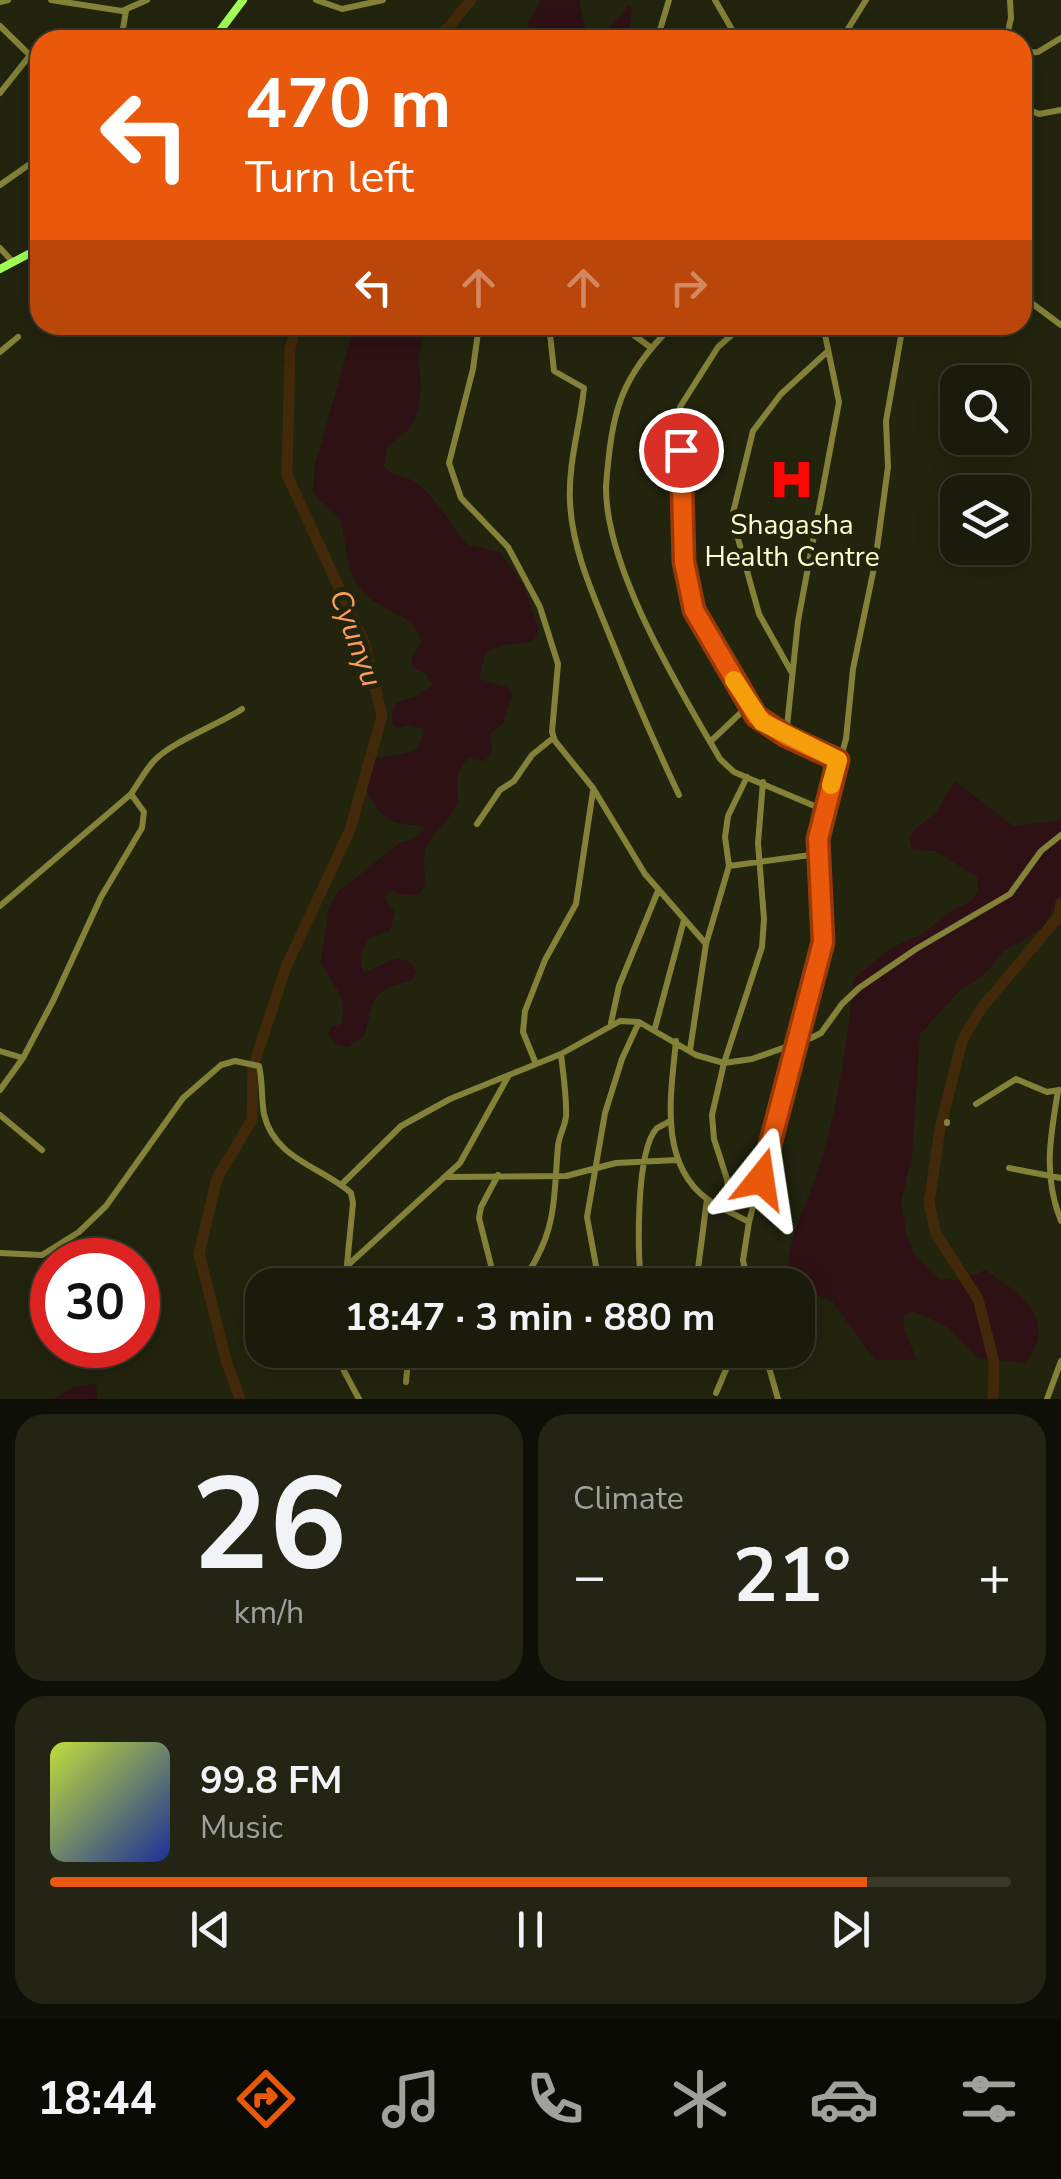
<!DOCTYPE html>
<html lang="en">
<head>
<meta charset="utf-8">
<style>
	:root { --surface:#1a1b0a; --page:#232413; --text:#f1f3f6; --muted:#9fa19c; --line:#38392b; --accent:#ea580c }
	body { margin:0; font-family:"Nunito Sans",sans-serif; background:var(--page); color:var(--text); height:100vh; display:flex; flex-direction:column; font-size:38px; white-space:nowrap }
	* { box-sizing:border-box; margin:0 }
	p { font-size:32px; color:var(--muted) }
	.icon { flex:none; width:55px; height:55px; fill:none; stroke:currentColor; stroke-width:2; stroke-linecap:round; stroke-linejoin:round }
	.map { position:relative; height:1399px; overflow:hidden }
	.details { display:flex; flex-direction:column; gap:15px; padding:15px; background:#0e0f06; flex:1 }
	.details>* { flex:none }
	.banner { position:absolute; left:30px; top:30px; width:1002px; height:305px; border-radius:30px; box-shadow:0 5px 25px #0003,0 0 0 2px var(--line); background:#ea580c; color:#fff; overflow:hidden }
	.fabs { position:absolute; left:940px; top:365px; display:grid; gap:20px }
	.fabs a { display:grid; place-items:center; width:90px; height:90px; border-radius:20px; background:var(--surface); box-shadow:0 5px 25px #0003,0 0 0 2px var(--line); font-size:50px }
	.speed { position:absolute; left:30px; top:1238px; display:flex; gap:20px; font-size:50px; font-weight:700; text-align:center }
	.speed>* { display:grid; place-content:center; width:130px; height:130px; border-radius:50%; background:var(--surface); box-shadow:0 5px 25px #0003,0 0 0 2px var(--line); line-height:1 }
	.speed .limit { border:15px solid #d22; background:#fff; color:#111 }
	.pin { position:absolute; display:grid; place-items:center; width:85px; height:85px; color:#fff; margin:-42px; border:5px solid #fff; border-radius:50%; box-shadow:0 2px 10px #0007 }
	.me { position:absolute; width:110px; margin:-55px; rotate:15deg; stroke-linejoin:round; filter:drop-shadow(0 0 8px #0008) }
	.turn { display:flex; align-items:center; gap:35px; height:210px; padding:0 50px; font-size:45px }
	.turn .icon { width:130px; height:130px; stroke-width:2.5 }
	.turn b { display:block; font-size:70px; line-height:85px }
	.lanes { display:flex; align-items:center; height:95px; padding:0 50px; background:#0003; justify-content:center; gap:50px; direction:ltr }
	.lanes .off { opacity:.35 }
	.big { font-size:75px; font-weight:700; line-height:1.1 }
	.details .tile { flex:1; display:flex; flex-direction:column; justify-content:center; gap:15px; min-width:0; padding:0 35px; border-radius:30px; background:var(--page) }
	.details .dial { align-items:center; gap:0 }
	.dial b { font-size:130px; line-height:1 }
	.song { display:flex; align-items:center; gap:30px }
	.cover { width:120px; height:120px; border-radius:15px; background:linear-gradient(135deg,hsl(70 70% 55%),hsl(230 70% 35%)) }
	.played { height:10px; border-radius:5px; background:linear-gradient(90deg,var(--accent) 85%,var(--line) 85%) }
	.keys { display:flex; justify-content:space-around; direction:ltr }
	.heat { display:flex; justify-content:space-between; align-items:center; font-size:55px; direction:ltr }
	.details .tiles { flex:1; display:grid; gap:15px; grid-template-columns:1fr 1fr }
	.tile:last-child { grid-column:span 2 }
	.trip { position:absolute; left:245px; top:1268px; width:570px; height:100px; border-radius:30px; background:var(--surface); box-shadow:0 5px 25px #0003,0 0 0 2px var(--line); font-weight:700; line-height:100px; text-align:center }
	.tabs { display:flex; height:160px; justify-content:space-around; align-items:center; background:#0a0b04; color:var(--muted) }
	.tabs .icon { width:70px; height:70px }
	.tabs .on { color:var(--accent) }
	.tabs b { font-size:45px; color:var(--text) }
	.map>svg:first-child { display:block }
	.green { fill:#2e1114 }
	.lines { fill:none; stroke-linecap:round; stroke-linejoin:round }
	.river { stroke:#422909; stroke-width:11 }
	.minor { stroke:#848138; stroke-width:6 }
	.major { stroke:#a2ff58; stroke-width:8 }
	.route-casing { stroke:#983908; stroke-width:25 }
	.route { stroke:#ea580c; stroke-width:18 }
	.slow { stroke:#f59e0b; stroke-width:18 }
	.labels { text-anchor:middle; stroke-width:10; stroke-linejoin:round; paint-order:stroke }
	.poi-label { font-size:28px; fill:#fdffd1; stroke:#22240e }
	.water-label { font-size:30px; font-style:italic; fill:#ff9e5f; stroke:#22240e }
</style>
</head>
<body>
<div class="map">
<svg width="1061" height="1399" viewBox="0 0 1061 1399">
	<rect width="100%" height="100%" fill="#22240e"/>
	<!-- green -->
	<path class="green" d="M541,0H579L585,27L598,40H545L527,26Z
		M629,5L632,9L628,40H599Z
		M355,325L425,327L418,359L421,385L418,411L410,428L387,447L384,466C392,478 402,474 413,481C438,496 448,526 469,545L499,552L522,582L539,629L534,640C516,647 500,640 485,654L479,679L509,688L512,694L503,723L490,734L492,751L485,761L468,758C448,780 464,791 455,808C448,822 434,832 427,845C416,866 443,909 392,891L387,893L385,899L395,913L390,931L369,938L360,955L363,973L397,958L410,962L417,972L411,981C370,990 374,1000 364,1036L348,1047L336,1044L329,1035L330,1028L341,1024C349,998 332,984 321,963L329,907L339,891L401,842L414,839L426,828C416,823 406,826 395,822C373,814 360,783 364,761C387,751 420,764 424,729L410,725L398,728L393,725L392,714L397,702L415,697L432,685L426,674L411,666L413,654L421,644C419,614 381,612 364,593C344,572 348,543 340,518L319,500L313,490L315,464Z
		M955,781L1013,826L1061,820V894L1043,928L1004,951L982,977L960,990L920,1034L912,1155L901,1201L907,1236L916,1257L940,1279L963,1280L985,1270C1019,1293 1061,1320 1025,1363L978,1358L946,1326L913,1311L903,1317L904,1329L917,1360H875L832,1301L798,1287L788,1276C787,1239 806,1207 817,1173C838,1111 847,1043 854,978L891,948L922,934L950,912L971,901L978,891L977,877L936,851L912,850L909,838L916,828L935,814Z
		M96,1384L97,1399H53L73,1387Z"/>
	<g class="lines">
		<!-- river -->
		<path class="river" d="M438,40L471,0
			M256,1058L286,967L350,830L382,716L365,644L287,475L290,348L297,325
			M240,1399L227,1363L199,1254L217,1178L252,1120L253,1069
			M993,1399L994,1362L978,1299L936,1234L929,1203L940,1129L962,1041L980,1010L1059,916L1061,903"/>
		<!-- minor -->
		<path class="minor" d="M51,0L122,11L147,0
			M316,0L342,9L383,0
			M715,0L738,40
			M0,2L8,0
			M0,26L40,65
			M121,40L126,11
			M657,40L669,0
			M841,40L866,0
			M1006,40L1011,18L1010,0
			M1022,53L1038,52L1061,38
			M0,93L31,54
			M1022,107L1039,114L1061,110
			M0,185L40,157
			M0,248L12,261
			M1022,296L1061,325
			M479,325L473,369L449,463L461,498L508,547L540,607L558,664L552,732L555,741L593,788L645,874L706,944
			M620,325L650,347
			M673,325C619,378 612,412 606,486C605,568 679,688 720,759L734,772L824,810
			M743,325L718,347L680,407L688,583L694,610L709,640L756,716L786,736L838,760
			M479,327L550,334L554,371L584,388C580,427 568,463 570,502C572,548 592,592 609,634C631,689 654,742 679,795
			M0,352L18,337
			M792,673L759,614L732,517L753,431L781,394L828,351
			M786,736L798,621L839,402L823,325
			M710,742L749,705
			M131,794C138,784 145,771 153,762C169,743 218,725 242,709
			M477,824L500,790L514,781L532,755L553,738
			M729,866L818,854
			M0,906L131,794L144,812L142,828L101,897L53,1001L23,1058L0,1090
			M611,1023L619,986L658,891
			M655,1028L684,920
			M676,1041C671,1094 658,1162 707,1199C719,1208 735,1214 749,1222
			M690,1050L706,944L729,866L725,837L728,816L747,777
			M0,1051L23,1058
			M536,1064L523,1032L525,1011L545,960L576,904L593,791
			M1058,1091C1050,1138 1043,1176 1061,1221
			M976,1104L1016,1079L1047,1092L1059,1090
			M0,1115L42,1150
			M947,1122V1123
			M1009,1168L1061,1178
			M448,1177L566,1176L616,1163L677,1160
			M341,1185L401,1126L450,1099L509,1075
			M730,1211L727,1179L714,1139L712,1115L724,1063L762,947L764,919L758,843L763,782
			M0,1253L42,1255L79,1232L106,1206L183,1098L221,1065L235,1061L259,1066C263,1082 261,1098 264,1114C274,1159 322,1167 351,1193L353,1203L345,1285
			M348,1265L460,1163L509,1075L561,1054L620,1021L639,1022L696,1055L724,1063L752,1059L811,1038L821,1033L842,1004L859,988L916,949L1010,894L1041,851L1061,835
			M698,1269L744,1270
			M640,1284L655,1285
			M496,1285L479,1218L481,1207L498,1175
			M520,1285C557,1233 553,1206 558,1146C559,1135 565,1127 566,1116C567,1096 563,1074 561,1054
			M595,1285L597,1271L587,1217L605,1113L622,1059L639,1022
			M641,1285C638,1254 635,1151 657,1128C658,1128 670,1121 671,1120
			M691,1285L698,1269L707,1199
			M748,1285L743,1260L749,1222L823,942L818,839L846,739L853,669L875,563L888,467L886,421L903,325
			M338,1350L344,1371L359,1399
			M643,1350C683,1361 726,1370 768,1362
			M764,1350L778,1399
			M406,1382L409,1350
			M716,1393L728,1365
			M1047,1399L1061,1361"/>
		<!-- major -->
		<path class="major" d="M213,40L243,0
			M0,269L40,248"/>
	</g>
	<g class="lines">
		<defs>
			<path id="route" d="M681,450L684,562L694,610L756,716L786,736L838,760L818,839L823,942L761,1179"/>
		</defs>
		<!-- route casing -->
		<use href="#route" class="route-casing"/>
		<!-- route -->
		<use href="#route" class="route"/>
		<!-- slow -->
		<path class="slow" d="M734,680L762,722L838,760L831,785"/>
	</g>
	<!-- icons -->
	<defs>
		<symbol id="hospital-bare" viewBox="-9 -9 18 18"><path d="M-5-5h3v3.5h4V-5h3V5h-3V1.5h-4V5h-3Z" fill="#fc0800" stroke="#22240e" stroke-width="2.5" paint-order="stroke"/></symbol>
	</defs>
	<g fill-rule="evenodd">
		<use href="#hospital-bare" x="760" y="448" width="63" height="63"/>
	</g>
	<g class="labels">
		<!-- poi labels -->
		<g class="poi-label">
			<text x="792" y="534">Shagasha<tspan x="792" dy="32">Health Centre</tspan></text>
		</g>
		<!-- water labels -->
		<g class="water-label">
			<text transform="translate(356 638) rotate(70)" y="10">Cyunyu</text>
		</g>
	</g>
</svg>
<div class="fabs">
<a><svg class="icon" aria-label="search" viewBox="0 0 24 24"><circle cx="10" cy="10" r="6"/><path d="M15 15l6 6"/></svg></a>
<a><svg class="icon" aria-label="layers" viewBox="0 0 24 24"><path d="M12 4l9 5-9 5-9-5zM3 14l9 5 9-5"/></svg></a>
</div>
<div class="speed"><div class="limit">30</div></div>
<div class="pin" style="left:681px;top:450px;background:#d93025"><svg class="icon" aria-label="arrive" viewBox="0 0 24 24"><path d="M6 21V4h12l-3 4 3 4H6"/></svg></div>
<svg class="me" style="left:761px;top:1179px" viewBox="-20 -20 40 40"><path d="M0-17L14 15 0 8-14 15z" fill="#ea580c" stroke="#fff" stroke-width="4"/></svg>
<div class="trip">18:47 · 3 min · 880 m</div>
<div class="banner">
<div class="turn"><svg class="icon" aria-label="left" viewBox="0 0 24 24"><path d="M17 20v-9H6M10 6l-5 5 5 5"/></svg><div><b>470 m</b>Turn left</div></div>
<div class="lanes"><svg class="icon" aria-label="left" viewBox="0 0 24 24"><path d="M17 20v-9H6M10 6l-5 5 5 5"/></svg><svg class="icon off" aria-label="ahead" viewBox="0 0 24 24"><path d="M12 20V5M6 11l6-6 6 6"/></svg><svg class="icon off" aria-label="ahead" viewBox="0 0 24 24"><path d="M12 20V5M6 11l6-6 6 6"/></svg><svg class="icon off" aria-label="right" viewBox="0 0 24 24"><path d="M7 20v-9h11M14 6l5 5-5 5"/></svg></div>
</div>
</div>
<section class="details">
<div class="tiles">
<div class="tile dial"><b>26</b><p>km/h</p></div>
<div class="tile"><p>Climate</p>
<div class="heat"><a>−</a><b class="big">21°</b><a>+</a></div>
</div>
<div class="tile">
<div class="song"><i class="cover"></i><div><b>99.8 FM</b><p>Music</p></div></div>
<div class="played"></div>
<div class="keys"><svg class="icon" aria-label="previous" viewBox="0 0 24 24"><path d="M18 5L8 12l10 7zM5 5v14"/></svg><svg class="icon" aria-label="pause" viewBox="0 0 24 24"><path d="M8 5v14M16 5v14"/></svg><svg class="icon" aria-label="next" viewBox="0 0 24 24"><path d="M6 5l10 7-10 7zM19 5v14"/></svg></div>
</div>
</div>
</section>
<nav class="tabs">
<b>18:44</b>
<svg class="icon on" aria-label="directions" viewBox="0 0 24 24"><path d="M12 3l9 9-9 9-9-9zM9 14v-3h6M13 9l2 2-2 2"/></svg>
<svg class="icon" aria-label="music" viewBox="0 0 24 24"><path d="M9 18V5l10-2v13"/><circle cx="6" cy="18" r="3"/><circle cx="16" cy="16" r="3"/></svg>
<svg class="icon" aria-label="phone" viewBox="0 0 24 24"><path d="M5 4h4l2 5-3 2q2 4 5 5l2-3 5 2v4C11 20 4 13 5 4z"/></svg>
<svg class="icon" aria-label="climate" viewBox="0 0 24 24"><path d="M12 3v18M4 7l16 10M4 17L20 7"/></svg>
<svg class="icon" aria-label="car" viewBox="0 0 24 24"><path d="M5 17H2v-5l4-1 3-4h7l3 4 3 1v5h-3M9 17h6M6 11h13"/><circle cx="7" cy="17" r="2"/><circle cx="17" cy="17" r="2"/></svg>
<svg class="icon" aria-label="filters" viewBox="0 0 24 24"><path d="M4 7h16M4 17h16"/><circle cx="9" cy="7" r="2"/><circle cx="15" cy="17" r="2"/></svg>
</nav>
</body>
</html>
